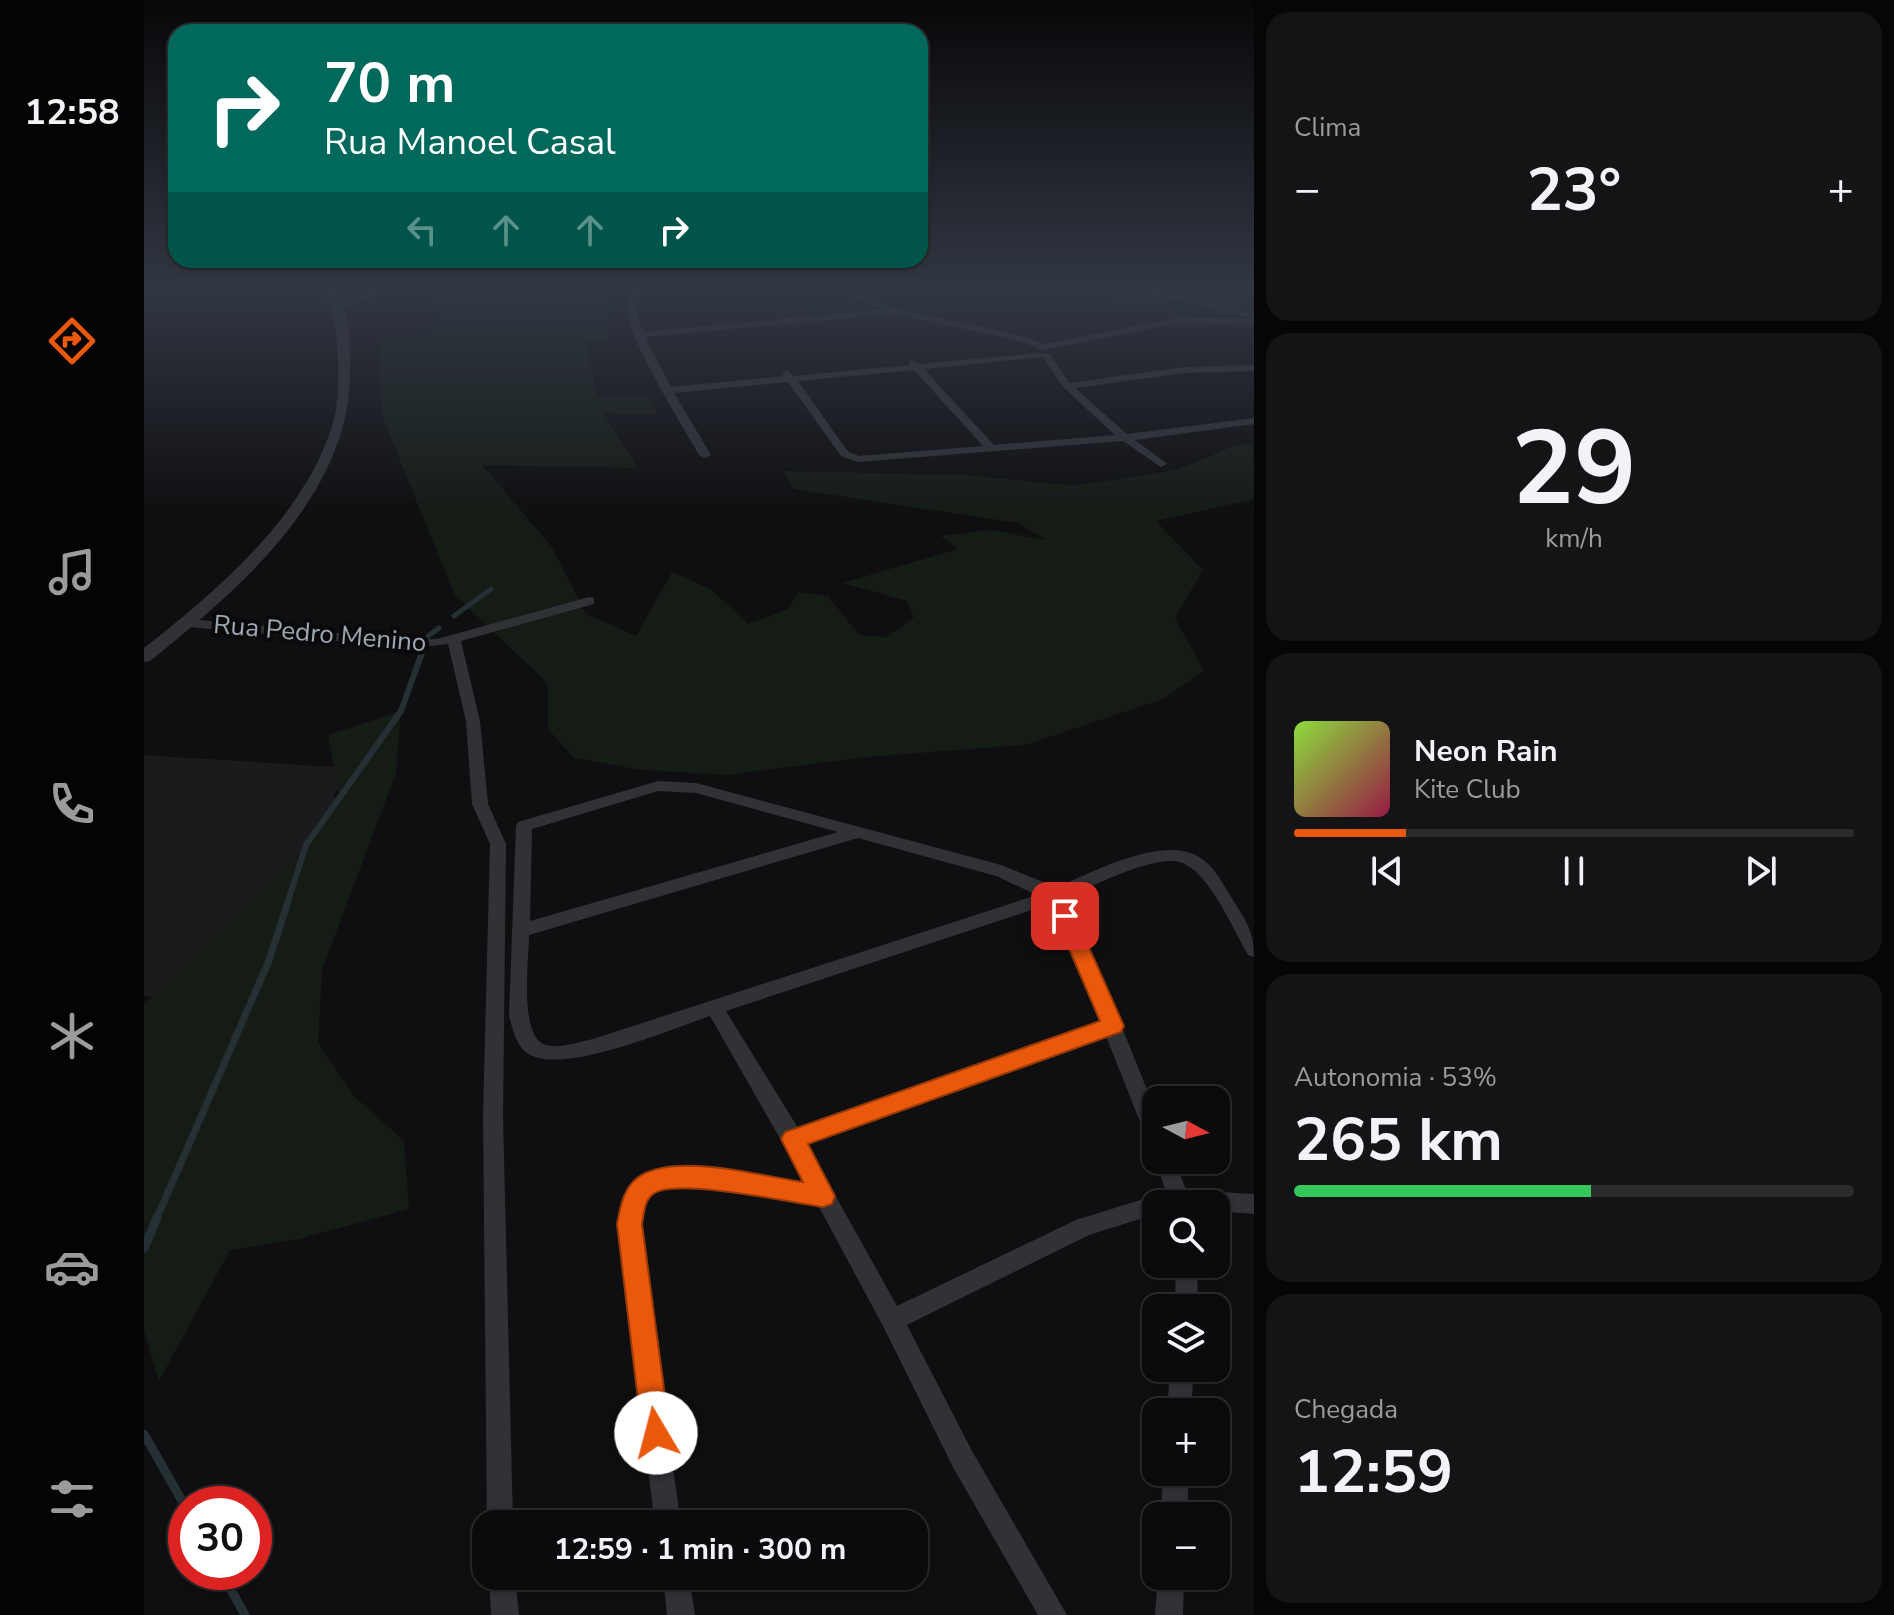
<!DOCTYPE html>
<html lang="pt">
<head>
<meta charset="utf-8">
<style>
	:root { --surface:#0b0b0d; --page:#141416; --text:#f1f3f6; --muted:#9a9b9d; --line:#2b2b2e; --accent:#ea580c }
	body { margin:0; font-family:"Nunito Sans",sans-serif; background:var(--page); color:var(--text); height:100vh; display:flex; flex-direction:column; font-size:30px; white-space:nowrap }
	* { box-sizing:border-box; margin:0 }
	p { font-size:26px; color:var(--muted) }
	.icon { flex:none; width:44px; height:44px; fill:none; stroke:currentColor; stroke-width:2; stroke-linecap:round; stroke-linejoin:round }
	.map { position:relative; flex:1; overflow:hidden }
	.sheet { display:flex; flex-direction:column; gap:12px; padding:12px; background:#060607; width:640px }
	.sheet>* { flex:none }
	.guide { position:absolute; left:24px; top:24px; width:760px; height:244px; border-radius:24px; box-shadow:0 2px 6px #0004,0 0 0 2px var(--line); background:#00695c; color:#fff; overflow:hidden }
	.needle { width:52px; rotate:97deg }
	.controls { position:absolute; left:998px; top:1086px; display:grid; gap:16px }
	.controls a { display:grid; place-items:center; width:88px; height:88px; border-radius:16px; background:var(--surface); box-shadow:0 2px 6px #0004,0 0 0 2px var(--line); font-size:40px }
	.speed { position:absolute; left:24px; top:1486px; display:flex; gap:16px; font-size:40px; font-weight:700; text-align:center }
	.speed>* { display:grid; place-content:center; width:104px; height:104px; border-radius:50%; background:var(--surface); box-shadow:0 2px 6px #0004,0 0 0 2px var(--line); line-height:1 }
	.speed .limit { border:12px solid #d22; background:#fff; color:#111 }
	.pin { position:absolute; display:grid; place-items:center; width:68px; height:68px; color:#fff; margin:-34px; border-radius:16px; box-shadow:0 4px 12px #0006 }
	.me { position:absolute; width:88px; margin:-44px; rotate:352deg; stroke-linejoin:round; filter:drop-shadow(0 0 6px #0008) }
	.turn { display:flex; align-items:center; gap:28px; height:168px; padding:0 24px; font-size:36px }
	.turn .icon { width:104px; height:104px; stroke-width:2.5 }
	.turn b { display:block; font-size:56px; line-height:68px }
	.lanes { display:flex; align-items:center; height:76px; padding:0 24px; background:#0003; justify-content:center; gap:40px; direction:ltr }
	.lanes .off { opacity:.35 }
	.big { font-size:60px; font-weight:700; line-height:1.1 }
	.sheet .widget { flex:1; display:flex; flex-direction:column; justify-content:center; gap:12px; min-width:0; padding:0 28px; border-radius:24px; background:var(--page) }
	.sheet .dial { align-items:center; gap:0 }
	.dial b { font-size:104px; line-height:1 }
	.song { display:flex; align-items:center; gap:24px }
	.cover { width:96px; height:96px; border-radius:12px; background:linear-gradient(135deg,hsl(90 70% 55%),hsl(340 70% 35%)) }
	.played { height:8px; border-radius:4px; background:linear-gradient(90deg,var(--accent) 20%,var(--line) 20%) }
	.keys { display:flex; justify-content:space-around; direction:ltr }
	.heat { display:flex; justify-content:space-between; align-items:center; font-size:44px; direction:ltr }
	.charge { height:12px; border-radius:6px; background:linear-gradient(90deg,#34c759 53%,var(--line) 0) }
	.trip { position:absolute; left:328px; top:1510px; width:456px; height:80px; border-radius:24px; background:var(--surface); box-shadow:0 2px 6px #0004,0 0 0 2px var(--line); font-weight:700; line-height:80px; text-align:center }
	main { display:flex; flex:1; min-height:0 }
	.tabs { display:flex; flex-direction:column; width:144px; justify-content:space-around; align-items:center; background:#040405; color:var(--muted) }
	.tabs .icon { width:56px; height:56px }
	.tabs .current { color:var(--accent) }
	.tabs b { font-size:36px; color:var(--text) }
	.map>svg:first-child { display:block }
	.built { fill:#1b1b1e }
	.green { fill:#151c16 }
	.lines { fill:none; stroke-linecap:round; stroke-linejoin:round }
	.stream-far3 { stroke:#253035; stroke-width:5 }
	.stream-far2 { stroke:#253035; stroke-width:6 }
	.stream-far1 { stroke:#253035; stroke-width:7 }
	.stream { stroke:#253035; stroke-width:9 }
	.minor { fill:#303236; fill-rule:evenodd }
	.tertiary { fill:#303236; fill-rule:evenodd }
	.route { fill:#ea580c; stroke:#983908; stroke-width:2 }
	.labels { text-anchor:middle; stroke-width:8; stroke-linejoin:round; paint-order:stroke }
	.street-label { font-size:26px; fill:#9fa7b3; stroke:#0a0a0c }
</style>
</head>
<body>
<main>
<nav class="tabs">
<b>12:58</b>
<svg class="icon current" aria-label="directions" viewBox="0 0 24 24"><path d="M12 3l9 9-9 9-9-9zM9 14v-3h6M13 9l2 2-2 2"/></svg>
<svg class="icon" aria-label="music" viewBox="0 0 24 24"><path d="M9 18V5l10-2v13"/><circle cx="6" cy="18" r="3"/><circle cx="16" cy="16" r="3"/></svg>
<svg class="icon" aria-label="phone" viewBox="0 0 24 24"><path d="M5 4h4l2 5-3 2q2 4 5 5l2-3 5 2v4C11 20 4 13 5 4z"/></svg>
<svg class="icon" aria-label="climate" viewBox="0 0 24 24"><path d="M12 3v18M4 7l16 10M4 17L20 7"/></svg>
<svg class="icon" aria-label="car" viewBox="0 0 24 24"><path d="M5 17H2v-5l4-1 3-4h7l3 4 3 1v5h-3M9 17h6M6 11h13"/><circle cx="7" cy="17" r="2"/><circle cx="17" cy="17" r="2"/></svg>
<svg class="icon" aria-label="filters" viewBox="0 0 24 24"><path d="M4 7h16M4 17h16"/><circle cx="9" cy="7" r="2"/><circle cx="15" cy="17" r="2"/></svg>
</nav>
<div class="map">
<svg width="1110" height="1615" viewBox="0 0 1110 1615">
	<rect width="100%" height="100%" fill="#0f0f11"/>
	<!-- built -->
	<path class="built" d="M0,755L206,768L189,797L196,800L177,818L154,858L7,998L0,995Z"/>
	<!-- green -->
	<path class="green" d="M291,289H466L465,341L442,342L453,396L504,395L513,415L459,413L494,468L338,465L408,547L442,614L492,636L528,572L568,590L604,624L644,609L655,592L684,596L715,635L743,637L770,617L763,601L698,583L814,549L797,536L846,530L902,540L874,523L650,489L639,471L820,475L931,486L1035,469L1092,445L1110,444V499L1012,521L1059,570L1031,618L1060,671L1019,699L881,745L721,757L584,775L498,770L430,758L404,729V684L310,594L237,413L235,341L292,329Z
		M919,289H1103L1110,293V313L1083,316L978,308L960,298Z
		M257,711L252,773L178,970L174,1043L210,1096L260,1141L265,1209L155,1239L86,1250L15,1381L0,1331V1005L162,845L196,801L184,735Z"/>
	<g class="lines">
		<!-- stream-far3 -->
		<path class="stream-far3" d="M310,616L347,589
			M278,652L284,636L295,628"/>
		<!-- stream-far2 -->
		<path class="stream-far2" d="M143,904L162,845L257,711L279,650"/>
		<!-- stream-far1 -->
		<path class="stream-far1" d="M12,1220L124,963L144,902"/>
		<!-- stream -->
		<path class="stream" d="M0,1248L13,1218
			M0,1434L42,1508
			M77,1572L101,1615"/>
		<!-- minor -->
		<path class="minor" d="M490,289H500C487,302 493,316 499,332L738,309L687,289H699L754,309L871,334L900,344L1036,317L1110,319V325L1036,323L900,350L868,339L751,314L501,337L527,387L640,376L638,373L643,370L650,376L765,365L766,361L769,360L775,364L895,353L906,354L925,383L1041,367L1110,365V371L1041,373L931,388L983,434L1110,418V424L991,440L1021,462L1023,464L1017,467L979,441L714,462L697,456L644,382L530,393L567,455L561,458L555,455C540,427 475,327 483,299C484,294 487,293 490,289ZM899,357L918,386L971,435L850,445L780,369ZM770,370L839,446L715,456L705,452L699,445L654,381Z
			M445,597L450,598V604L317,641L336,721L344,804L362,844L359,1116L369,1524H343L339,1116L346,844L328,804L322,721L304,644L268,648L45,627L38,623L45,619L268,640L293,639Z
			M514,781L552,783L857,865L897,881L909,889C945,874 1018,834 1055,857C1070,866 1077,881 1086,895C1100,919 1110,928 1110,957L1104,955C1089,929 1067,877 1041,864C1016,850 944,889 918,899L944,943L1012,1112V1146L1005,1143L1002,1137L962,1036L662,1143L753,1306L932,1220L1022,1192L1011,1160L1012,1157V1160H1031L1042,1190L1110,1194V1214L1072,1211V1204H1012V1214L945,1235L763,1325L828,1451L923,1615H894L810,1469L740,1328L674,1205C642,1199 519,1169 501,1201C493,1215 497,1235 498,1250L537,1524H511L476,1250C475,1228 473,1203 488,1185C515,1152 625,1177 662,1184L566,1016C527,1029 416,1077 383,1053C372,1045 368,1028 365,1015L372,826L374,822ZM514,791L552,793L694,832L386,921L388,829ZM714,838L852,876L893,895L449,1039C435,1042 413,1050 399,1044C375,1031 385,959 385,935ZM903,905L926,943L957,1022L654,1128L582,1011Z
			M1032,1264H1054L1053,1308H1031Z
			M1026,1368H1050L1047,1412H1023Z
			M1019,1472H1045L1043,1516H1017Z
			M345,1576H371L375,1615H347Z
			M519,1576H545L551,1615H523Z
			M1014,1576H1040L1039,1615H1011Z"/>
		<!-- tertiary -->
		<path class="tertiary" d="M177,289H188L196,303L230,289H245L200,310C206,327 206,345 206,364C211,491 97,588 6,661L0,662V648C73,591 159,518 188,426C195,405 194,381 194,359C193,333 192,311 177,289Z
			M985,289H1005L1110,313V319Z"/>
	</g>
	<!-- sky -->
	<linearGradient id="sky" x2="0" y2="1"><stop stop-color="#080809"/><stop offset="0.56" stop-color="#313743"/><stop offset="1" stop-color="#313743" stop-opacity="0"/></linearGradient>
	<rect width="1110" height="515" fill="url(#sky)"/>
	<!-- route -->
	<path class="route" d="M921,908L928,910L931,916L980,1026L977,1032L664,1144L691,1196L688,1204L679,1207C649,1203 528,1176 508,1195C500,1202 500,1214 498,1224L526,1433L522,1443L512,1447L502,1443L498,1433L473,1224C476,1208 479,1189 493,1178C528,1151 617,1176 659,1182L637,1139L641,1132L956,1021L911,916L914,910Z"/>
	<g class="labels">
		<!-- street labels -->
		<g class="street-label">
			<text transform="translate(176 633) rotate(5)" y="9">Rua Pedro Menino</text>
		</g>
	</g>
</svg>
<div class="controls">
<a><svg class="needle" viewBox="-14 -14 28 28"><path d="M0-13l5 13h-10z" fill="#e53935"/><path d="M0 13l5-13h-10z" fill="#9a9b9d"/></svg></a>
<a><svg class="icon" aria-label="search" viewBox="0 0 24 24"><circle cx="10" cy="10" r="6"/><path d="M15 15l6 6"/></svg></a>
<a><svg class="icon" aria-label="layers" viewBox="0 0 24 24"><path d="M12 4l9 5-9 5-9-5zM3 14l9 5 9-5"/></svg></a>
<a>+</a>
<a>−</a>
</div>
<div class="speed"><div class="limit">30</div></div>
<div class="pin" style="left:921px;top:916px;background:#d93025"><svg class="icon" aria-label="arrive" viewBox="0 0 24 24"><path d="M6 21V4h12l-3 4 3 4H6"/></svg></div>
<svg class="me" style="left:512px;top:1433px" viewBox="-20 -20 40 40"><circle r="19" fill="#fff"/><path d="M0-13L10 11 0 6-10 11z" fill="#ea580c"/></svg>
<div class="trip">12:59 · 1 min · 300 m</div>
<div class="guide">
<div class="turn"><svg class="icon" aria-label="right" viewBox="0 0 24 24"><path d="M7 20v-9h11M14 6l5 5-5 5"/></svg><div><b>70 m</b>Rua Manoel Casal</div></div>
<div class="lanes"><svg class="icon off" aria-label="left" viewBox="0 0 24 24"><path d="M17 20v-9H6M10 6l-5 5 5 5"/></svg><svg class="icon off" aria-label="ahead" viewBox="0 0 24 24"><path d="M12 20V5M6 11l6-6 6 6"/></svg><svg class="icon off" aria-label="ahead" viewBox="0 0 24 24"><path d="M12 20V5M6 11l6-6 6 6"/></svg><svg class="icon" aria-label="right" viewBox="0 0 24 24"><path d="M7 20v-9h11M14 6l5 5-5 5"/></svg></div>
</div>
</div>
<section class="sheet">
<div class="widget"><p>Clima</p>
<div class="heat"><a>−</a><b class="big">23°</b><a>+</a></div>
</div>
<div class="widget dial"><b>29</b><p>km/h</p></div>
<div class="widget">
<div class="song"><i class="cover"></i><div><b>Neon Rain</b><p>Kite Club</p></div></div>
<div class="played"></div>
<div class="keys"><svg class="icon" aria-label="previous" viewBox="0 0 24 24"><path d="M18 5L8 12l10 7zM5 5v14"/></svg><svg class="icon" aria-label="pause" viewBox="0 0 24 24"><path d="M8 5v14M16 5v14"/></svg><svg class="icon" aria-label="next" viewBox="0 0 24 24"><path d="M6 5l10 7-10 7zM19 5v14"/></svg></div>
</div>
<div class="widget"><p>Autonomia · 53%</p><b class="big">265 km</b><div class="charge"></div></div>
<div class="widget"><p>Chegada</p><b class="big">12:59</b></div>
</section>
</main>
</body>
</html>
